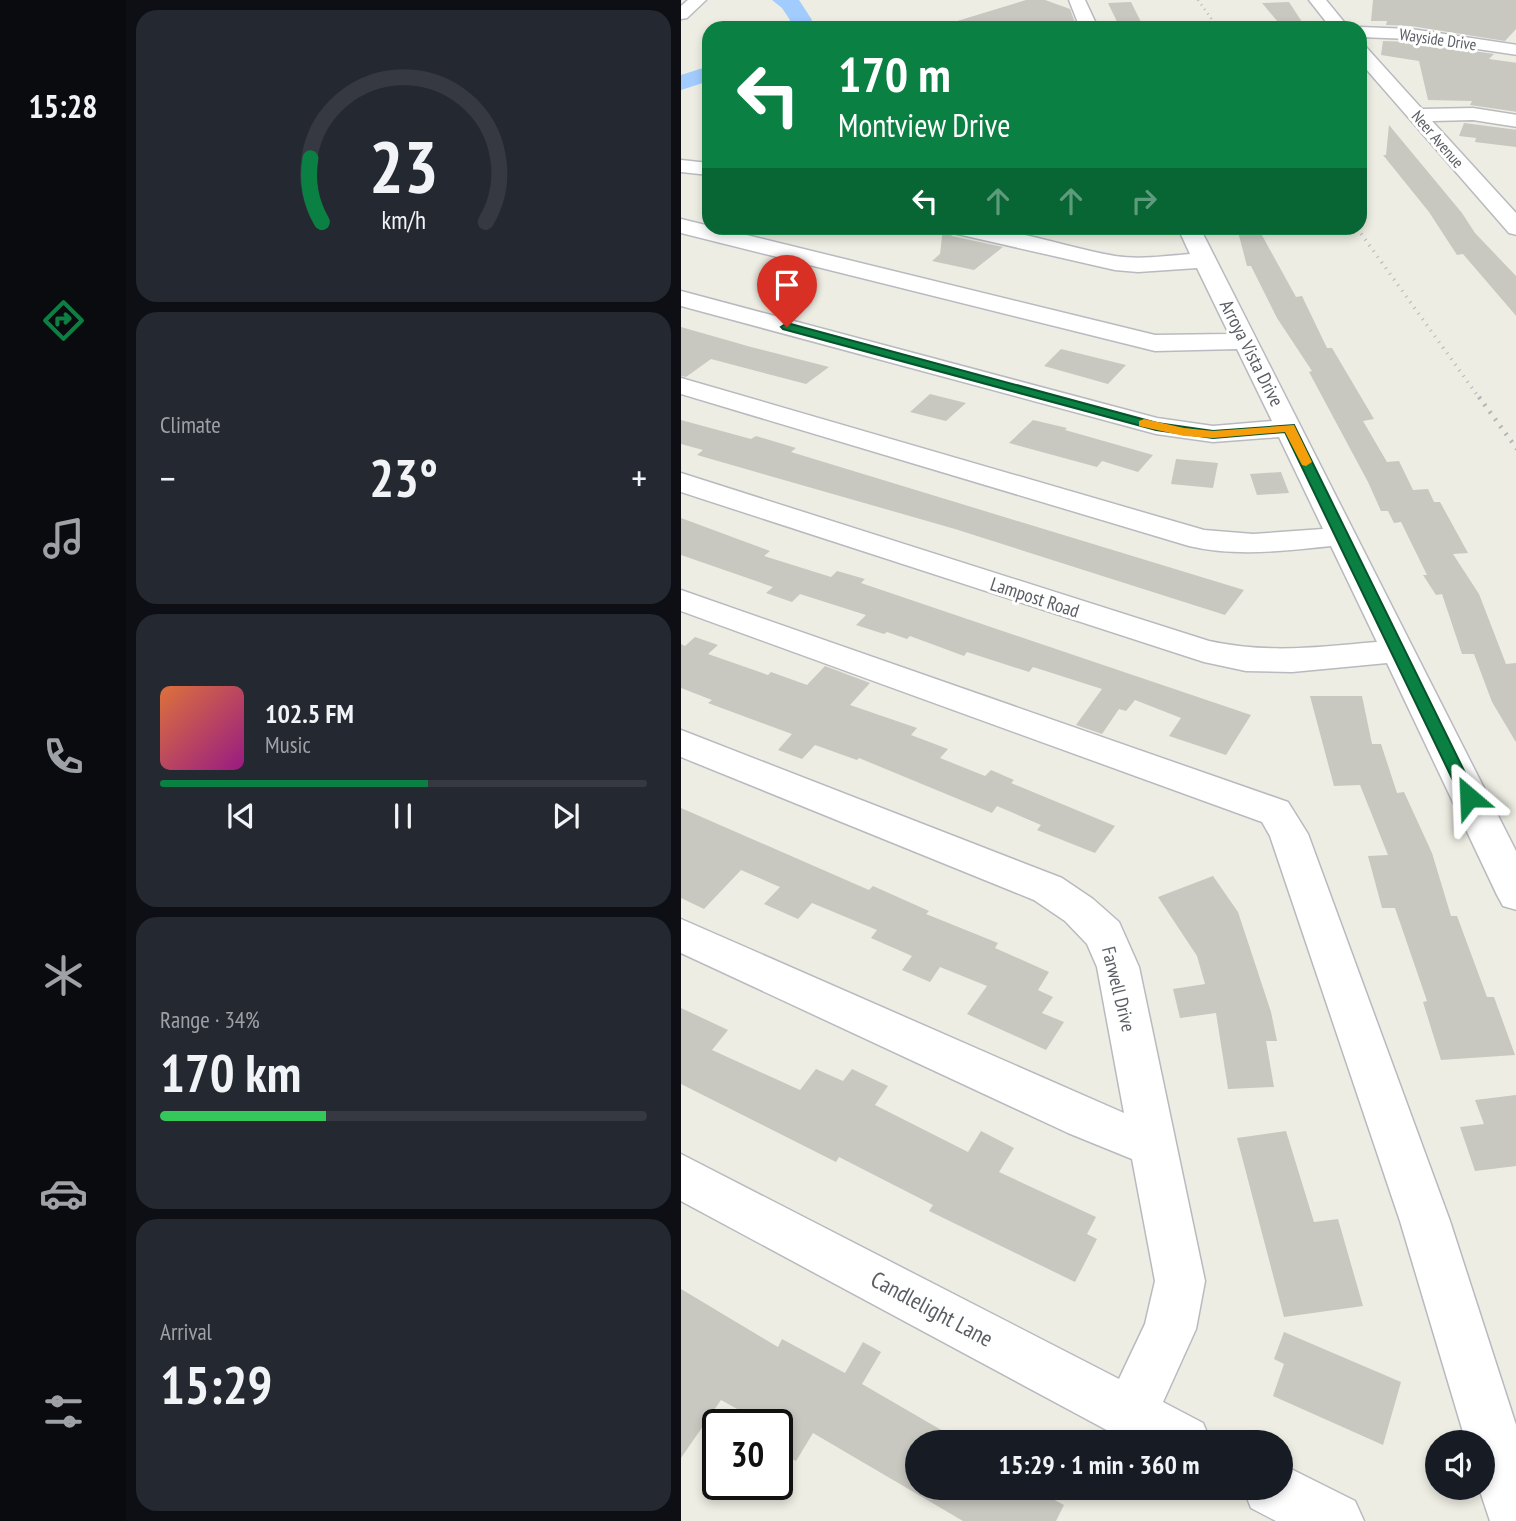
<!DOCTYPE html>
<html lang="en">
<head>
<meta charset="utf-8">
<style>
	:root { --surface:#171b24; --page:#242831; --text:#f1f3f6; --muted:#9ea1a6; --line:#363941; --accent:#0b8043 }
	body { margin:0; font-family:"PT Sans Narrow",sans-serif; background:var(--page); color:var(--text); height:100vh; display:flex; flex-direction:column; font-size:26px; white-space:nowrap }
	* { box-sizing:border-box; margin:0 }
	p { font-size:23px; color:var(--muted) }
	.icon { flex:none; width:38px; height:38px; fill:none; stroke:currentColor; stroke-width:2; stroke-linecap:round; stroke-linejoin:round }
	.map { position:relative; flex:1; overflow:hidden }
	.details { display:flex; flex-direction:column; gap:10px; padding:10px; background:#0d0f14; width:555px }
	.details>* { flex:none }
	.guide { position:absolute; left:21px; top:21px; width:665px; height:214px; border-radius:21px; box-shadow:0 4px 10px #0003; background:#0b8043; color:#fff; overflow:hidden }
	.tools { position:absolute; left:744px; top:1430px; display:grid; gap:14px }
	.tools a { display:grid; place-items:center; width:70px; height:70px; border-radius:50%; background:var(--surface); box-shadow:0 4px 10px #0003; font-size:35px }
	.speed { position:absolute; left:21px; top:1409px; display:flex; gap:14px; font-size:35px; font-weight:700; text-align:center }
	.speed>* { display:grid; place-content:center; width:91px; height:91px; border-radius:50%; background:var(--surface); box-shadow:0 4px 10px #0003; line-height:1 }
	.speed .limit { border:4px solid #111; border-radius:10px; background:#fff; color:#111 }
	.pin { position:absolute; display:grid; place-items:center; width:60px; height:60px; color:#fff; margin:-72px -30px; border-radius:50% 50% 50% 0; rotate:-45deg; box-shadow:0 0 7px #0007 }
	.pin .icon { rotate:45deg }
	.me { position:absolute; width:77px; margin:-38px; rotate:334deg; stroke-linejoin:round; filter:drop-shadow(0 0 5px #0008) }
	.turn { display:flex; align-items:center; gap:24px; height:147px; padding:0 21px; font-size:32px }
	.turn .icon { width:91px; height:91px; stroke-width:2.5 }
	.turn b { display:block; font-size:49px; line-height:60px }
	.lanes { display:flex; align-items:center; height:66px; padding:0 21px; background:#0003; justify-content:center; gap:35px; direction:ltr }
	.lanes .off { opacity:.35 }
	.big { font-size:52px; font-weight:600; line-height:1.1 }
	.details .widget { flex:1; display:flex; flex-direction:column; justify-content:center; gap:10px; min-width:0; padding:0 24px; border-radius:21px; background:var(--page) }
	.details .dial { align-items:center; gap:0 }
	.dial svg { height:182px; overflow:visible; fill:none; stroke:var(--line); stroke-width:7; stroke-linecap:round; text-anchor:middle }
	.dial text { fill:var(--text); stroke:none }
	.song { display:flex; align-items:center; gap:21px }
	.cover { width:84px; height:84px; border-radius:10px; background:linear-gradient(135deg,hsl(20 70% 55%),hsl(310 70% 35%)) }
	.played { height:7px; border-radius:4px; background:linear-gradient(90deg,var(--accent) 55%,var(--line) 55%) }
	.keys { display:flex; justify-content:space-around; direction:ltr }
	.heat { display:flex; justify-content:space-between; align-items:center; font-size:38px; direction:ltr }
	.charge { height:10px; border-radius:5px; background:linear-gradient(90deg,#34c759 34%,var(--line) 0) }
	.trip { position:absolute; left:224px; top:1430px; width:388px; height:70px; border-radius:35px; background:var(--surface); box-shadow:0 4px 10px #0003; font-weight:600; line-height:70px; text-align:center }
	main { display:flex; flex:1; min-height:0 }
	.menu { display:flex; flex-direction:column; width:126px; justify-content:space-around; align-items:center; background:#090b0e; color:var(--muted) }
	.menu .icon { width:49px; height:49px }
	.menu .active { color:var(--accent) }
	.menu b { font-size:32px; color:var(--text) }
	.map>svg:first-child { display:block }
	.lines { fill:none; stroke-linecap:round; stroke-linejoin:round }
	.river { fill:#a2cbfe; fill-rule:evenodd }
	.building { fill:#c8c7c0 }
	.minor-casing { stroke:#b8babf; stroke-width:3 }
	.minor { fill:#fff; fill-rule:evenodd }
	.rail-far2 { stroke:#b4b5b5; stroke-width:2.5; stroke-dasharray:1 4.5; stroke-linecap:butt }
	.rail-far1 { stroke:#b4b5b5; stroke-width:3.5; stroke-dasharray:1 6; stroke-linecap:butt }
	.rail { stroke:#b4b5b5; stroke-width:4.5; stroke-dasharray:2 7; stroke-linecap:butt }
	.route { fill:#0b8043; stroke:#07532c; stroke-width:2 }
	.slow { fill:#f59e0b }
	.labels { text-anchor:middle; stroke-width:6; stroke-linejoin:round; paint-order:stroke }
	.far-street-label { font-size:16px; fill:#5b5e64; stroke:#fff }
	.street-label { font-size:19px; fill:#5b5e64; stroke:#fff }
	.near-street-label { font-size:23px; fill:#5b5e64; stroke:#fff }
</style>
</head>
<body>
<main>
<nav class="menu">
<b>15:28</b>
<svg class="icon active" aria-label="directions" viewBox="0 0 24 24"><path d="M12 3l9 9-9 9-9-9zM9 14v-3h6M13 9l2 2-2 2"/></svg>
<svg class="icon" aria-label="music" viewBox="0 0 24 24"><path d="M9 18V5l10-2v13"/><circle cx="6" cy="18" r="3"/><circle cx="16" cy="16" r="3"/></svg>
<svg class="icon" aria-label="phone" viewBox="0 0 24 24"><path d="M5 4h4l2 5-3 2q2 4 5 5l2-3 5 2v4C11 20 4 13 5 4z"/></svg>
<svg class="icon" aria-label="climate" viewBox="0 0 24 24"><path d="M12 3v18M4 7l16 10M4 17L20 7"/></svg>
<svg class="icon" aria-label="car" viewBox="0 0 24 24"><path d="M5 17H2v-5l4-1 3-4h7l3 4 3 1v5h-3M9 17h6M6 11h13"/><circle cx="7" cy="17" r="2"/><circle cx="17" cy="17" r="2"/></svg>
<svg class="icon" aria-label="filters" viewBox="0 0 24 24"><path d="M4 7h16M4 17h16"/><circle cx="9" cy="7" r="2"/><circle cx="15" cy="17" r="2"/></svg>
</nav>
<section class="details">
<div class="widget dial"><svg viewBox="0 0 100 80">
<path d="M14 69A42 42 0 1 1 86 69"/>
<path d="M14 69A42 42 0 0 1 9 41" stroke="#0b8043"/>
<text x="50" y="56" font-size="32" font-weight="700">23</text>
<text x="50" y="72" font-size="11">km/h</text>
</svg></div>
<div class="widget"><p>Climate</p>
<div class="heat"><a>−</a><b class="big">23°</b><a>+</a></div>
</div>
<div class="widget">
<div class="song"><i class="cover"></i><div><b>102.5 FM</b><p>Music</p></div></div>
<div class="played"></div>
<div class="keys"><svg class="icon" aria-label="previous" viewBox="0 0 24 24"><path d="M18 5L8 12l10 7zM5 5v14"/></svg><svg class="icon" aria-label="pause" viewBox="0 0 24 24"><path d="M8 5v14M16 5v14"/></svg><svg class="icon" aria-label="next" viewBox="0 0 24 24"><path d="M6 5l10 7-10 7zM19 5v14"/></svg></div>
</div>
<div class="widget"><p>Range · 34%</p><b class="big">170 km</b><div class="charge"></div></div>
<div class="widget"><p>Arrival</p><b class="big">15:29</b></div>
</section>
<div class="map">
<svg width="836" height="1521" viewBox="0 0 836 1521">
	<rect width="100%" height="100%" fill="#eeede3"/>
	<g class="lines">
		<!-- river -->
		<path class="river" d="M91,0H118L131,20L127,28H105L109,20L101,8Z
			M28,66V81L0,90V75Z"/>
	</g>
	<!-- building -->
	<path class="building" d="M345,0H364L389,9L396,28H338L273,22Z
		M692,0H836V28L824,41L730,26L705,25L706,21H690Z
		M450,2L463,28H439L427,3Z
		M608,2L625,28H602L581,3Z
		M702,41L730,42L813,54L808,59L836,63V112L789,105L791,101L747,100L738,61L700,55Z
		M783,123L836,130V147L794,142L795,138L778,136Z
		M708,125L781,213L794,233L836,277V317L782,254L776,255L748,212L702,155H705Z
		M262,228H266L271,236L322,247L293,270L251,261L259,254Z
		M556,228H577L615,297L621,296L646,348H651L693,419L682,421L706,462L718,461L732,490L747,489L753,502H759L787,553L772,554L798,594L825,664L836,663V744L811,702L793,654H781L761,594L755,595L742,575H746L720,522L713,523L707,511H700L687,482L628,372L631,371L596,318L570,266H566Z
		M0,327L70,347L148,367L125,384L30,359L5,377L0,376Z
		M380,349L445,365L427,384L363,366Z
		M249,394L285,403L265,421L229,412Z
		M0,420L70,439L75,436L115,448L110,452L563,590L544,615L274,529L16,455L22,450L0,444Z
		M352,420L386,428L384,430L472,455L457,472L421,461L416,467L328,443Z
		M495,459L537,463L532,488L490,484Z
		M600,472L608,493L576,495L569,474Z
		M0,518L89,551L83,556L150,577L156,571L184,579L180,583L570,715L545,755L488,736L500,718L454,700L445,711L438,709L421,734L395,725L421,689L352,667L348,672L286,652L283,656L229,636L226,639L206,632L203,634L175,625L185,615L119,594L111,602L85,593L92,587L0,555Z
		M14,637L37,645L27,654L87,675L90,672L126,685L144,666L189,683L169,705L236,728L230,735L267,749L259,758L304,776L310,770L333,780L330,783L434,826L414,853L356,830L360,825L316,806L311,813L178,758L176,760L134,745L121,759L97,750L111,734L27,703L31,700L0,688V644L4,646Z
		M629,696H681L691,744H700L716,793L723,792L751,853L770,916H776L806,997H813L834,1055L760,1060L742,1002L746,1001L714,908H701L687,856L707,855L679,785L653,786Z
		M0,808L188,890L192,886L248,911L245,914L317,943L314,948L368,972L357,990L372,997L361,1013L383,1022L365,1050L286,1014L306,986L259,967L249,982L221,970L231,956L190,938L196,930L131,903L117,919L83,904L99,887L60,870L23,909L0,898Z
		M532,876L557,912L590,1012L596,1041H585L593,1087L547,1089L535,1013L499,1018L492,989L524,984L516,956L477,897Z
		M0,1008L47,1030L31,1050L119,1090L135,1069L162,1081L171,1069L207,1086L194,1105L287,1152L300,1131L333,1148L318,1172L415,1217L406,1234L416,1239L394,1282L248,1211L252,1205L158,1157L155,1162L0,1084Z
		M836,1095V1166L794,1171L779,1127L803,1124L794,1100Z
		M605,1131L633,1222L657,1219L682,1306L603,1317L556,1138Z
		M0,1289L97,1347L101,1339L164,1373L182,1342L200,1352L181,1384L281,1442H236V1488H351L383,1505L375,1521H282L132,1433L115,1461L96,1451V1424H83L40,1400L0,1458Z
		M603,1332L720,1382L702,1445L592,1396L603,1364L593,1359Z"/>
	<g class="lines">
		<defs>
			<path id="minor" d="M7,0H25L6,18L0,19V6Z
				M388,0H404L417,28H399Z
				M628,0H645L668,28H650Z
				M679,27L730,29L836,45V55L730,39L679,37V28H674Z
				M679,46L685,47L741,109L792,108L836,115V127L792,120L751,121L836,214V235L828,233L679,62Z
				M0,160L28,163V175L0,172Z
				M0,219L474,335L548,334L516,268L457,272L434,270L272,233L269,228C324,223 379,247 434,256C459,260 484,256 509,254L497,228H519L836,853V910L822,906L816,895L706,663L611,672L565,671L523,662L0,492V473L528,641C588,654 636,647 696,642L650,546C602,551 555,557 508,546L0,394V378L523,530L572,534L642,529L598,437L532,442L475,434L0,306V291L476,418L532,426L591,421L556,349L474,351L0,233Z
				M0,590L607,802L627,834L769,1221L836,1428V1521H809L798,1488H802V1442H785L719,1221L589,836L581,822L0,611Z
				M0,730L381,878L412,899L438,922L458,967L524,1281L515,1329L482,1402L522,1423L530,1442H448L0,1201V1154L438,1379L464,1324L474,1281L451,1159L387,1133L0,953V919L443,1113L416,967L406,944L384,921L353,900L0,757Z
				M600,1464L674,1501L683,1521H595L570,1508L562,1488H600Z"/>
		</defs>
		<!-- minor casing -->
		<use href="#minor" class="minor-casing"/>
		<!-- minor -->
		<use href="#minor" class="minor"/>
		<!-- rail-far2 -->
		<path class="rail-far2" d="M517,0L537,28"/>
		<!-- rail-far1 -->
		<path class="rail-far1" d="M676,228L799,399"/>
		<!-- rail -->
		<path class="rail" d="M798,397L836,449"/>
	</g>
	<!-- route -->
	<path class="route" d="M106,323L476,423L532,431L613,425L796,797L793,801L788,803L780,797L604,432L532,438L475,430L102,329L100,327Z"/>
	<!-- slow -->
	<path class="slow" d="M463,419L503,428L532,431L613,425L631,462L625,466L621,465L604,432L532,438L503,436L458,426V421Z"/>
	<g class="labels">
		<!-- far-street labels -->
		<g class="far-street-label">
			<text transform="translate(757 39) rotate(8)" y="6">Wayside Drive</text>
			<text transform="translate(757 139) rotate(49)" y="6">Neer Avenue</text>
		</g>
		<!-- street labels -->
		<g class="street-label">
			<text transform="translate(571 353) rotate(63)" y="7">Arroya Vista Drive</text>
			<text transform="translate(354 597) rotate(18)" y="7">Lampost Road</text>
			<text transform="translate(438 989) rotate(76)" y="7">Farwell Drive</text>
		</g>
		<!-- near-street labels -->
		<g class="near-street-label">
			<text transform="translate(251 1309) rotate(28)" y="8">Candlelight Lane</text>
		</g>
	</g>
</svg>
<div class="tools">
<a><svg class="icon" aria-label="sound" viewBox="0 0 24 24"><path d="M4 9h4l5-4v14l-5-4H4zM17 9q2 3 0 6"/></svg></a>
</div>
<div class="speed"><div class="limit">30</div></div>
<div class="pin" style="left:106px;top:327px;background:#d93025"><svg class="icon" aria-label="arrive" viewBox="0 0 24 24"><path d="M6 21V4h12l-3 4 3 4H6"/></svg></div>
<svg class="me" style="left:788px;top:797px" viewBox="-20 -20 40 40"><path d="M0-17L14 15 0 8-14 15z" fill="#0b8043" stroke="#fff" stroke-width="4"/></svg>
<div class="trip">15:29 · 1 min · 360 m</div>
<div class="guide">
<div class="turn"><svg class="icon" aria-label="left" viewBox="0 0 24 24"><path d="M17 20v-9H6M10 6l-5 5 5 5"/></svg><div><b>170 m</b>Montview Drive</div></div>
<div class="lanes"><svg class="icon" aria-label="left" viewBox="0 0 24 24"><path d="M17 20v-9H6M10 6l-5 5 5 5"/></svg><svg class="icon off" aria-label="ahead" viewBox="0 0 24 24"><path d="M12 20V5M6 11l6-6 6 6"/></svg><svg class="icon off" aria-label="ahead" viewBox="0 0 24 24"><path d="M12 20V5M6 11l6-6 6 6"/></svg><svg class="icon off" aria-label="right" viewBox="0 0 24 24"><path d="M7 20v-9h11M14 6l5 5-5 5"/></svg></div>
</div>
</div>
</main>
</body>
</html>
